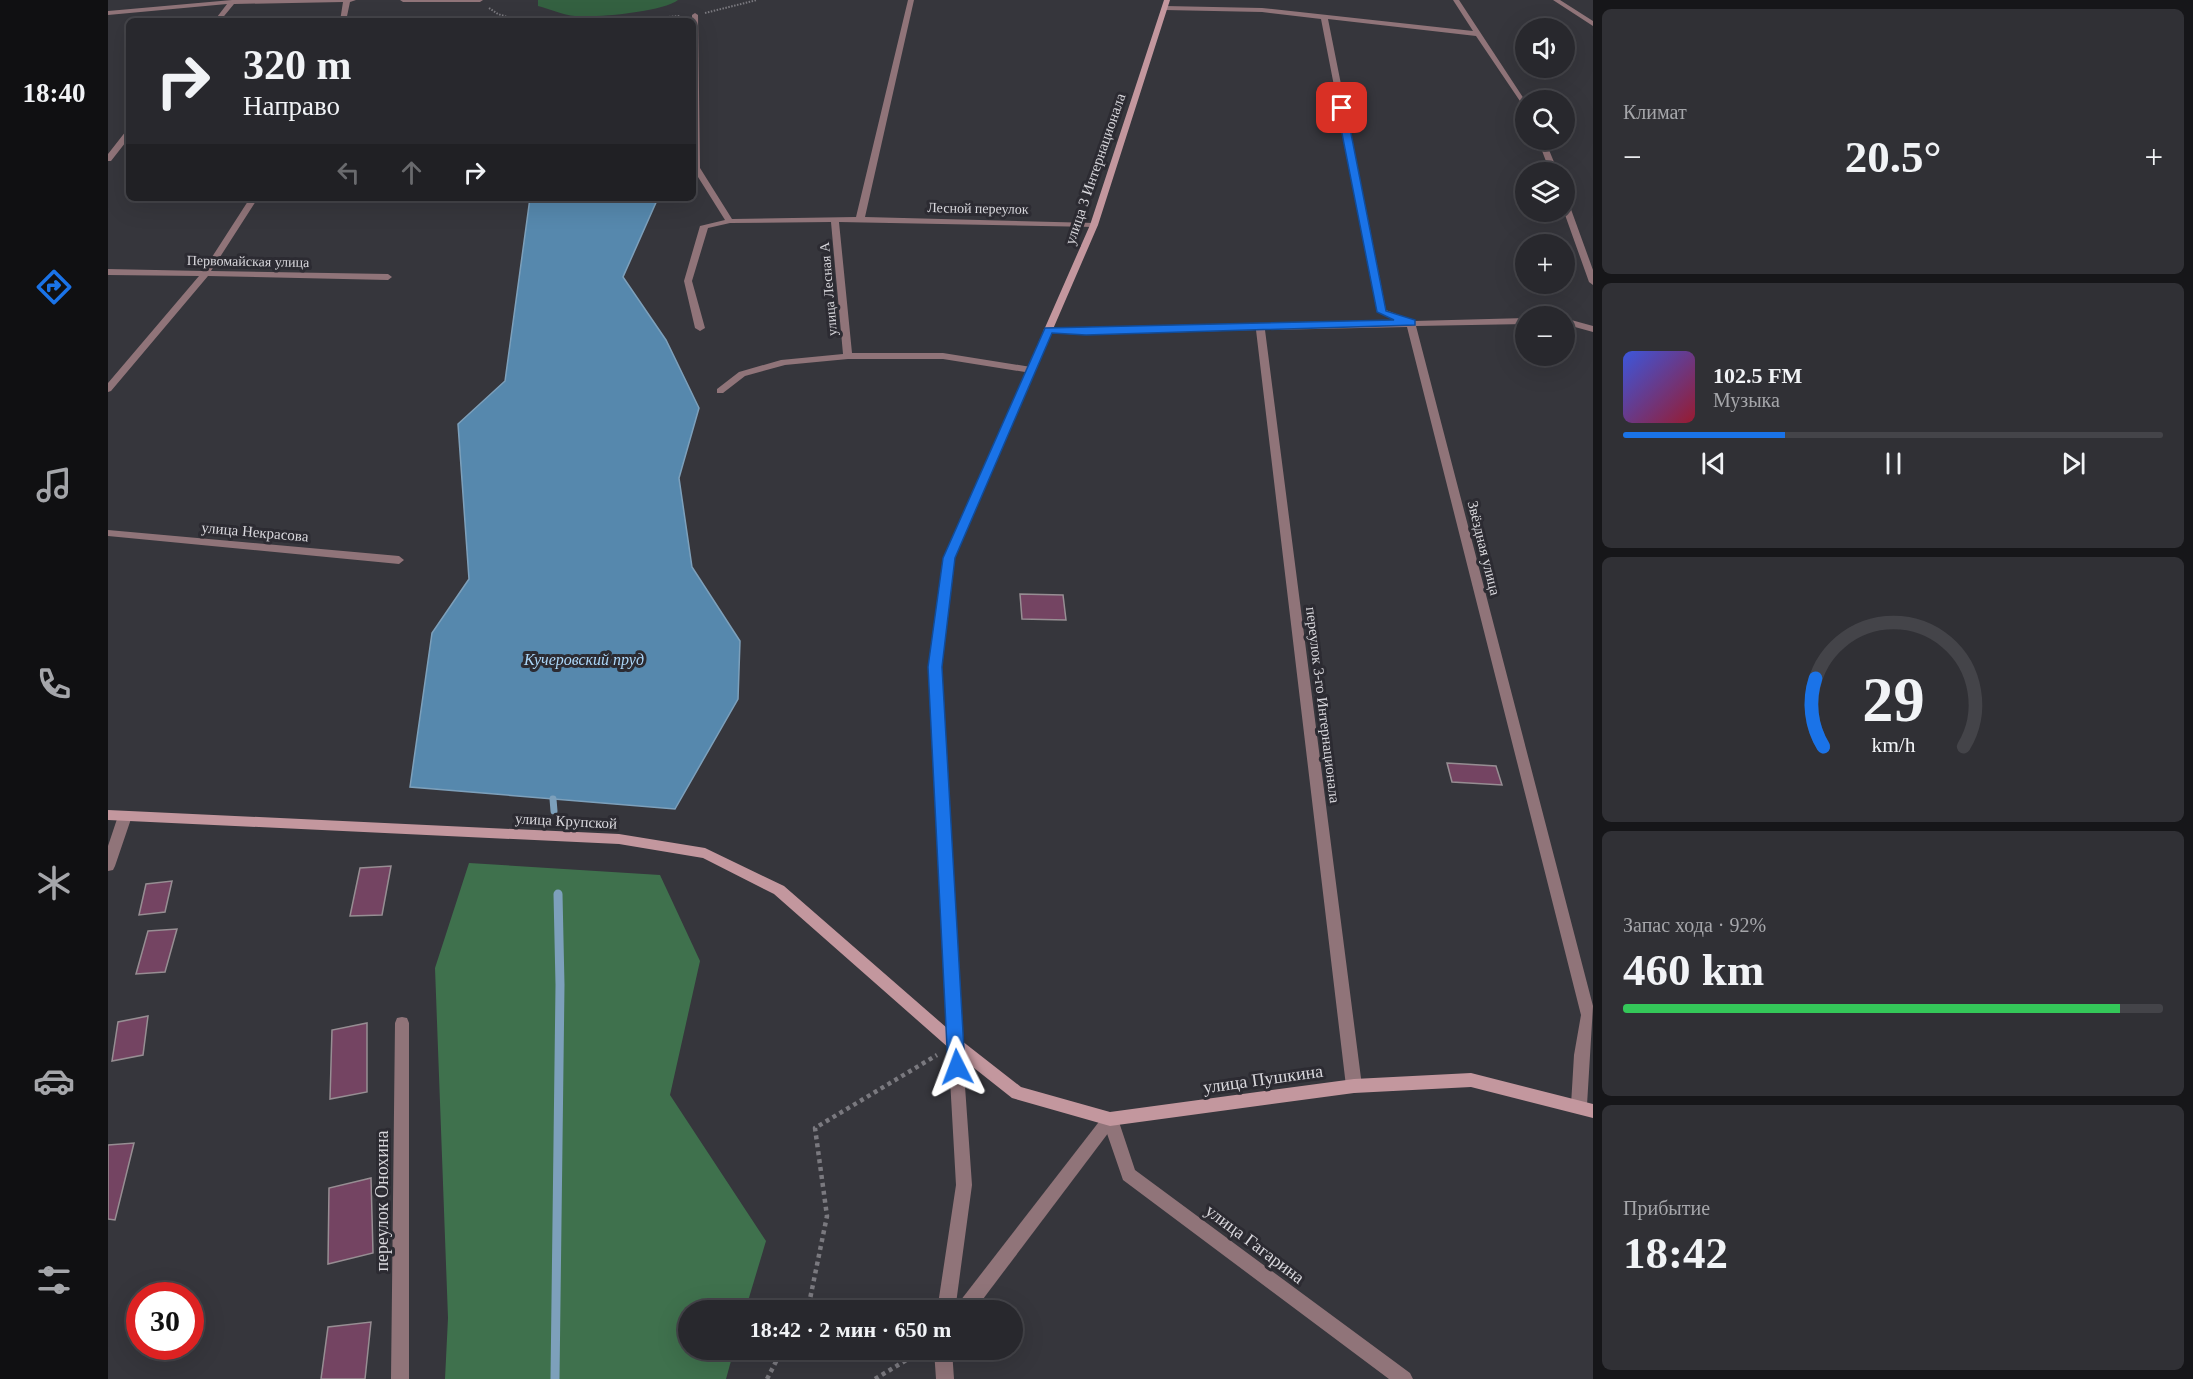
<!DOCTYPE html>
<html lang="ru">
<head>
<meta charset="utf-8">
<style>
	:root { --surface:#28282d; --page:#303035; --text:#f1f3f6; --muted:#a5a6aa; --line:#444449; --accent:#1a73e8 }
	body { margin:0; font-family:"Times New Roman",serif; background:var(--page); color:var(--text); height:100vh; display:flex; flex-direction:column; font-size:22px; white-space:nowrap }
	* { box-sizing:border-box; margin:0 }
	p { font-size:20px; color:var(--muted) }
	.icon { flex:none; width:33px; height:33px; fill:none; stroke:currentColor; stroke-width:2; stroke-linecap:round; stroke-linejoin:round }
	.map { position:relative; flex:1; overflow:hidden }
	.details { display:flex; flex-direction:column; gap:9px; padding:9px; background:#161619; width:600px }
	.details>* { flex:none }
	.guide { position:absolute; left:18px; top:18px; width:570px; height:183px; border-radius:9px; box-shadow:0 6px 24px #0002,0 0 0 2px var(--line); background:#28282d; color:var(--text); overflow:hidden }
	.controls { position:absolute; left:1407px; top:18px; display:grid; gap:12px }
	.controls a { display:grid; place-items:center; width:60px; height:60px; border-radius:50%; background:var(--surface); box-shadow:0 6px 24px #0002,0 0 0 2px var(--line); font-size:30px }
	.speed { position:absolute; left:18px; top:1282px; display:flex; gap:12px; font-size:30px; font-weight:700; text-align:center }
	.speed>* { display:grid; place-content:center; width:78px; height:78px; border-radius:50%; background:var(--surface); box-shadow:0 6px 24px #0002,0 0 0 2px var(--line); line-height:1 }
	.speed .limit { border:9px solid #d22; background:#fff; color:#111 }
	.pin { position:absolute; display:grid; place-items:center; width:51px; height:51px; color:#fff; margin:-26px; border-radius:12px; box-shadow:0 3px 9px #0006 }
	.me { position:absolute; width:66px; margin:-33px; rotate:357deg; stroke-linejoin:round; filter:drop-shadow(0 0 4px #0008) }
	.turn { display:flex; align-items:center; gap:21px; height:126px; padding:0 18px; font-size:27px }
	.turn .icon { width:78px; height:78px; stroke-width:2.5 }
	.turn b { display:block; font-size:42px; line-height:51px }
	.lanes { display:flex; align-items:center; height:57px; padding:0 18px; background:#0003; justify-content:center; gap:30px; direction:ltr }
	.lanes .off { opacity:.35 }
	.big { font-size:45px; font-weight:600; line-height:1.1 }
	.details .tile { flex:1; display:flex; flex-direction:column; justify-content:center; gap:9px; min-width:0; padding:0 21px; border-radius:9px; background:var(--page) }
	.details .dial { align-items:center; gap:0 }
	.dial svg { height:156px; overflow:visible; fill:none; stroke:var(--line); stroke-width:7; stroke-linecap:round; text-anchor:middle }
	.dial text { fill:var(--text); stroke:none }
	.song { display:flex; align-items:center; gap:18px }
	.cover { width:72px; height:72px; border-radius:9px; background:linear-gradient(135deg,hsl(230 70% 55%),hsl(350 70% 35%)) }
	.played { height:6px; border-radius:3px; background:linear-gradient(90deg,var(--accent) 30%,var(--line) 30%) }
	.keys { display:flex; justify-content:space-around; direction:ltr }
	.heat { display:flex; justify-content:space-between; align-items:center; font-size:33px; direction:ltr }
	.charge { height:9px; border-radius:4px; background:linear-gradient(90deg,#34c759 92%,var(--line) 0) }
	.trip { position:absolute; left:570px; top:1300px; width:345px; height:60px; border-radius:30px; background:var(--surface); box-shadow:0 6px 24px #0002,0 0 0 2px var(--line); font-weight:600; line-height:60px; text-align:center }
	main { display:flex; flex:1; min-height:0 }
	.dock { display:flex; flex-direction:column; width:108px; justify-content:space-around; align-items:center; background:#101012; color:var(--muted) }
	.dock .icon { width:42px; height:42px }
	.dock .on { color:var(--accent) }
	.dock b { font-size:27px; color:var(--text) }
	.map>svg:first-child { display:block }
	.green { fill:#346141 }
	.forest { fill:#3f714d }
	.water { fill:#5688ad; stroke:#7da0bb; stroke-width:1.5 }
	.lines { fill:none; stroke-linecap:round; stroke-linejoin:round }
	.stream-far1 { stroke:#7da0bb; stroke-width:7 }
	.stream { stroke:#7da0bb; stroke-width:9 }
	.building { fill:#744462; stroke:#978e93; stroke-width:1.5 }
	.path-far1 { stroke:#7a797f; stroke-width:2; stroke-dasharray:1.5 1.5; stroke-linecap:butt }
	.path { stroke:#7a797f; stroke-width:4.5; stroke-dasharray:4 4; stroke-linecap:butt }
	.lane { fill:#907479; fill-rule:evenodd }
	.street { fill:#907479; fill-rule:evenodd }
	.secondary { fill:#c3979e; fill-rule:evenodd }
	.route { fill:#1a73e8; stroke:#114b97; stroke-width:1.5 }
	.labels { text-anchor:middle; stroke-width:6; stroke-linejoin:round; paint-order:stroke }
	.far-street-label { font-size:14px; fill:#d8d7dc; stroke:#2c2b32 }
	.street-label { font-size:15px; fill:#d8d7dc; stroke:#2c2b32 }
	.water-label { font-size:16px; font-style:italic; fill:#acd7f9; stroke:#2c2b32 }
	.near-street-label { font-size:18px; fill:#d8d7dc; stroke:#2c2b32 }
</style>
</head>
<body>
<main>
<nav class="dock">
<b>18:40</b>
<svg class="icon on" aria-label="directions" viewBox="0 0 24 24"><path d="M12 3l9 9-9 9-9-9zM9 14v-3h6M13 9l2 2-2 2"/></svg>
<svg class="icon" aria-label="music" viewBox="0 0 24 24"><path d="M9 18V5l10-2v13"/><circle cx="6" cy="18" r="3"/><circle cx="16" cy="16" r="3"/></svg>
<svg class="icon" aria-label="phone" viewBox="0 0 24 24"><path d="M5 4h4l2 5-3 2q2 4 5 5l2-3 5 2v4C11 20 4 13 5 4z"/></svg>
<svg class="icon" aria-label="climate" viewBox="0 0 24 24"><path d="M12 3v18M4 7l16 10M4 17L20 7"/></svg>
<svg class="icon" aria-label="car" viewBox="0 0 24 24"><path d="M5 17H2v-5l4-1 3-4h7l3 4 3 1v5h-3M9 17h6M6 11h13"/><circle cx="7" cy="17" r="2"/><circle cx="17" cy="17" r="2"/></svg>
<svg class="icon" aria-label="filters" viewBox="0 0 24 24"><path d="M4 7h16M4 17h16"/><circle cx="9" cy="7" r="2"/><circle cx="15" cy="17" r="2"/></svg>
</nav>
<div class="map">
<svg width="1485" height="1379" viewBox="0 0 1485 1379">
	<rect width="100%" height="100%" fill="#36363c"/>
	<!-- green -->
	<path class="green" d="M430,0H570C554,12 488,18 467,16C455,15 442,9 430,6Z"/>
	<!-- forest -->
	<path class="forest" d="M361,863L552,875L592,961L562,1095L658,1241L637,1311H580V1350H626L618,1379H337L340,1318L327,968Z"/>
	<!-- water -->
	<path class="water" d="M422,198H550L515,277L558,340L591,408L571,478L584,567L632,641L630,699L567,809L302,787L324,633L361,579L350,424L397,381Z"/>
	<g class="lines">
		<!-- stream-far1 -->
		<path class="stream-far1" d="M445,799L446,811"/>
		<!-- stream -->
		<path class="stream" d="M447,1379L452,985L450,894"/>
	</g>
	<!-- building -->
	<path class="building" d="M912,594L955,595L958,620L914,619Z
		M1339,763L1388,766L1394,785L1344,782Z
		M283,866L274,915L242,916L252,868Z
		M64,881L57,912L31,915L38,884Z
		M69,929L57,972L28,974L40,931Z
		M40,1016L35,1055L4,1061L10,1022Z
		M259,1023V1092L222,1099L224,1030Z
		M26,1143L7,1220L0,1219V1145Z
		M263,1178L265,1253L220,1264L221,1188Z
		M263,1322L257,1379H213L220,1327Z"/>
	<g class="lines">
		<!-- path-far1 -->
		<path class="path-far1" d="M381,8L390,14L411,21
			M597,13L649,0
			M516,21L572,16"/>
		<!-- path -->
		<path class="path" d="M695,1311L702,1299L719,1216L707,1128L829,1055
			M659,1379L674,1350
			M767,1379L815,1350"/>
		<!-- lane -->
		<path class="lane" d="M1002,1112L1007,1114L1010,1119L1007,1124L866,1311H846L849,1305L997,1114Z"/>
		<!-- street -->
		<path class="street" d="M124,0H248L242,2L238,21H232L235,2L126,4L112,21H106L119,4L0,15V11Z
			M292,0H375L372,2H295Z
			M800,0H806L757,217L986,223L990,225L986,227L731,222L744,353H835L923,367L928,370L923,373L835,359H740L677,365L637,376L615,393H609V389L631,372L673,360L735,354L723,222L622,223L600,228L584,281L597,328L592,331L587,328L576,281L592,226L617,220L585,169L584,15L587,13L590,15L592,168L624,219L748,217Z
			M1345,0H1351L1418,102V110L1368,36L1220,19L1278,310L1306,321L1418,318V324L1308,326L1485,1006L1479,1105L1476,1110L1471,1112L1466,1110L1463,1105L1466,1055L1473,1015L1299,327L1157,330L1254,1086L1251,1091L1246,1093L1241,1091L1238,1086L1148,330L978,335L940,333L935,330L940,327L978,329L1291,321L1270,312L1213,19L1154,12L1057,10L1054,8L1057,6L1154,8L1365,31Z
			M1445,0H1452L1485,21V26Z
			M18,131H21V138L3,161H0V154Z
			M1430,140H1437L1450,172H1442Z
			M142,198H150L103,271L280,274L284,277L280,280L100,276L3,391L0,392V383L91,276L0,275V269L95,271Z
			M1456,199L1460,201L1485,270V285L1481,282L1456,212Z
			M1456,318L1485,326V332L1456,324Z
			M0,530L291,556L296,560L291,564L0,536Z
			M17,811L22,812L24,816L7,866L5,870L0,871V846L10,816L12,812Z
			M294,1017L299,1018L301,1023V1379H283L287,1023L289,1018Z
			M847,1037L852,1039L854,1044L864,1185L847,1311H829L848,1185L840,1044L842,1039Z
			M1002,1112L1007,1114L1010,1119L1027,1170L1302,1373L1305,1379H1281L1015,1180L994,1119L997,1114Z
			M826,1350H844L846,1379H828Z"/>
		<!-- secondary -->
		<path class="secondary" d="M1056,0H1062L990,225L846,558L833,667L854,1041L913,1087L1002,1112L1246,1079L1363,1073L1485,1104V1118L1363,1087L1246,1093L1002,1126L904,1098L842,1049L666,894L595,858L511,844L0,820V810L511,834L597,848L676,886L839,1028L821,667L836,558L982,225Z"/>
	</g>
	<!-- route -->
	<path class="route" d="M1234,105L1238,108L1278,311L1307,320V325L978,335L944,333L847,558L834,667L857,1067L855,1073L849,1075L843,1073L840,1067L820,667L835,558L937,328L1286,320L1269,312L1229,108Z"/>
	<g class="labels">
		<!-- far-street labels -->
		<g class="far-street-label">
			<text transform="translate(870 208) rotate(1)" y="5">Лесной переулок</text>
			<text transform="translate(140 261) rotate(1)" y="5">Первомайская улица</text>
			<text transform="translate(720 289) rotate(-95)" y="5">улица Лесная А</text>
		</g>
		<!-- street labels -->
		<g class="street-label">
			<text transform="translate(987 169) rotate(-71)" y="5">улица 3 Интернационала</text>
			<text transform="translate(147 532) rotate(5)" y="5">улица Некрасова</text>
			<text transform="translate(1376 548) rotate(76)" y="5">Звёздная улица</text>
			<text transform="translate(1215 705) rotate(83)" y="5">переулок 3-го Интернационала</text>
			<text transform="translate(458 821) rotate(3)" y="5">улица Крупской</text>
		</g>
		<!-- water labels -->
		<g class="water-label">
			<text x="476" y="665">Кучеровский пруд</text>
		</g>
		<!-- near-street labels -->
		<g class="near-street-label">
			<text transform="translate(1155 1079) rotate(-8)" y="6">улица Пушкина</text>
			<text transform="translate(274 1201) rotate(-90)" y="6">переулок Онохина</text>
			<text transform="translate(1147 1244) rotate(37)" y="6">улица Гагарина</text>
		</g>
	</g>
</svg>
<div class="controls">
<a><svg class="icon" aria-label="sound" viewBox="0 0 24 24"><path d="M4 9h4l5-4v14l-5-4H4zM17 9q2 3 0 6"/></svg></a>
<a><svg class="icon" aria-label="search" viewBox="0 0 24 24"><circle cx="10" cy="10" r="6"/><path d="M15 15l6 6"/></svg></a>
<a><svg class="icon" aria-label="layers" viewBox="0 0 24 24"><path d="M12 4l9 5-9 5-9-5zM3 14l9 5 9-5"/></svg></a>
<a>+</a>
<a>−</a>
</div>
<div class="speed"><div class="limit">30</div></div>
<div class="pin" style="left:1234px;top:108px;background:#d93025"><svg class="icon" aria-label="arrive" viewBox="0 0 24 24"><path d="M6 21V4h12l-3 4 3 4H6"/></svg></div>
<svg class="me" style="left:849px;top:1067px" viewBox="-20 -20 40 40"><path d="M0-17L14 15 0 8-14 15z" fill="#1a73e8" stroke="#fff" stroke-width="4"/></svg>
<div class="trip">18:42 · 2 мин · 650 m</div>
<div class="guide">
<div class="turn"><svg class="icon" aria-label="right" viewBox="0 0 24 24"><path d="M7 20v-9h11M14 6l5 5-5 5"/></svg><div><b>320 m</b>Направо</div></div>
<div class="lanes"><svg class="icon off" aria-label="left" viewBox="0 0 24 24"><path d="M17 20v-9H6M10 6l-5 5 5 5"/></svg><svg class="icon off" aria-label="ahead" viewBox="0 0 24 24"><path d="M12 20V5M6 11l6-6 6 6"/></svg><svg class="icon" aria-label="right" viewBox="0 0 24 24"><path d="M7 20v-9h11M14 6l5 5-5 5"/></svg></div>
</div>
</div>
<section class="details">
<div class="tile"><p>Климат</p>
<div class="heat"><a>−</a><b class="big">20.5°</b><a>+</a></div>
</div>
<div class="tile">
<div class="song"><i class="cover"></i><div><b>102.5 FM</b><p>Музыка</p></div></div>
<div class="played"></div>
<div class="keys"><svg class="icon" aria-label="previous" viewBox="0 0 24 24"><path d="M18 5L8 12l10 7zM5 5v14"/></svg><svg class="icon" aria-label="pause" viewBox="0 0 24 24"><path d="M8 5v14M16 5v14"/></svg><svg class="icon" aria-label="next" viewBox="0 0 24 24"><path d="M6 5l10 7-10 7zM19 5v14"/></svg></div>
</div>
<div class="tile dial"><svg viewBox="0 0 100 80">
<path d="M14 69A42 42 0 1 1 86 69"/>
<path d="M14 69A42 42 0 0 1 10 34" stroke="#1a73e8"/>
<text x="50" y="56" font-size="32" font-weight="700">29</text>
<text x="50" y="72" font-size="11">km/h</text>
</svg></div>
<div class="tile"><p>Запас хода · 92%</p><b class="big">460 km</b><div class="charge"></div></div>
<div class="tile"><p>Прибытие</p><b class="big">18:42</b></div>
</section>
</main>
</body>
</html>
